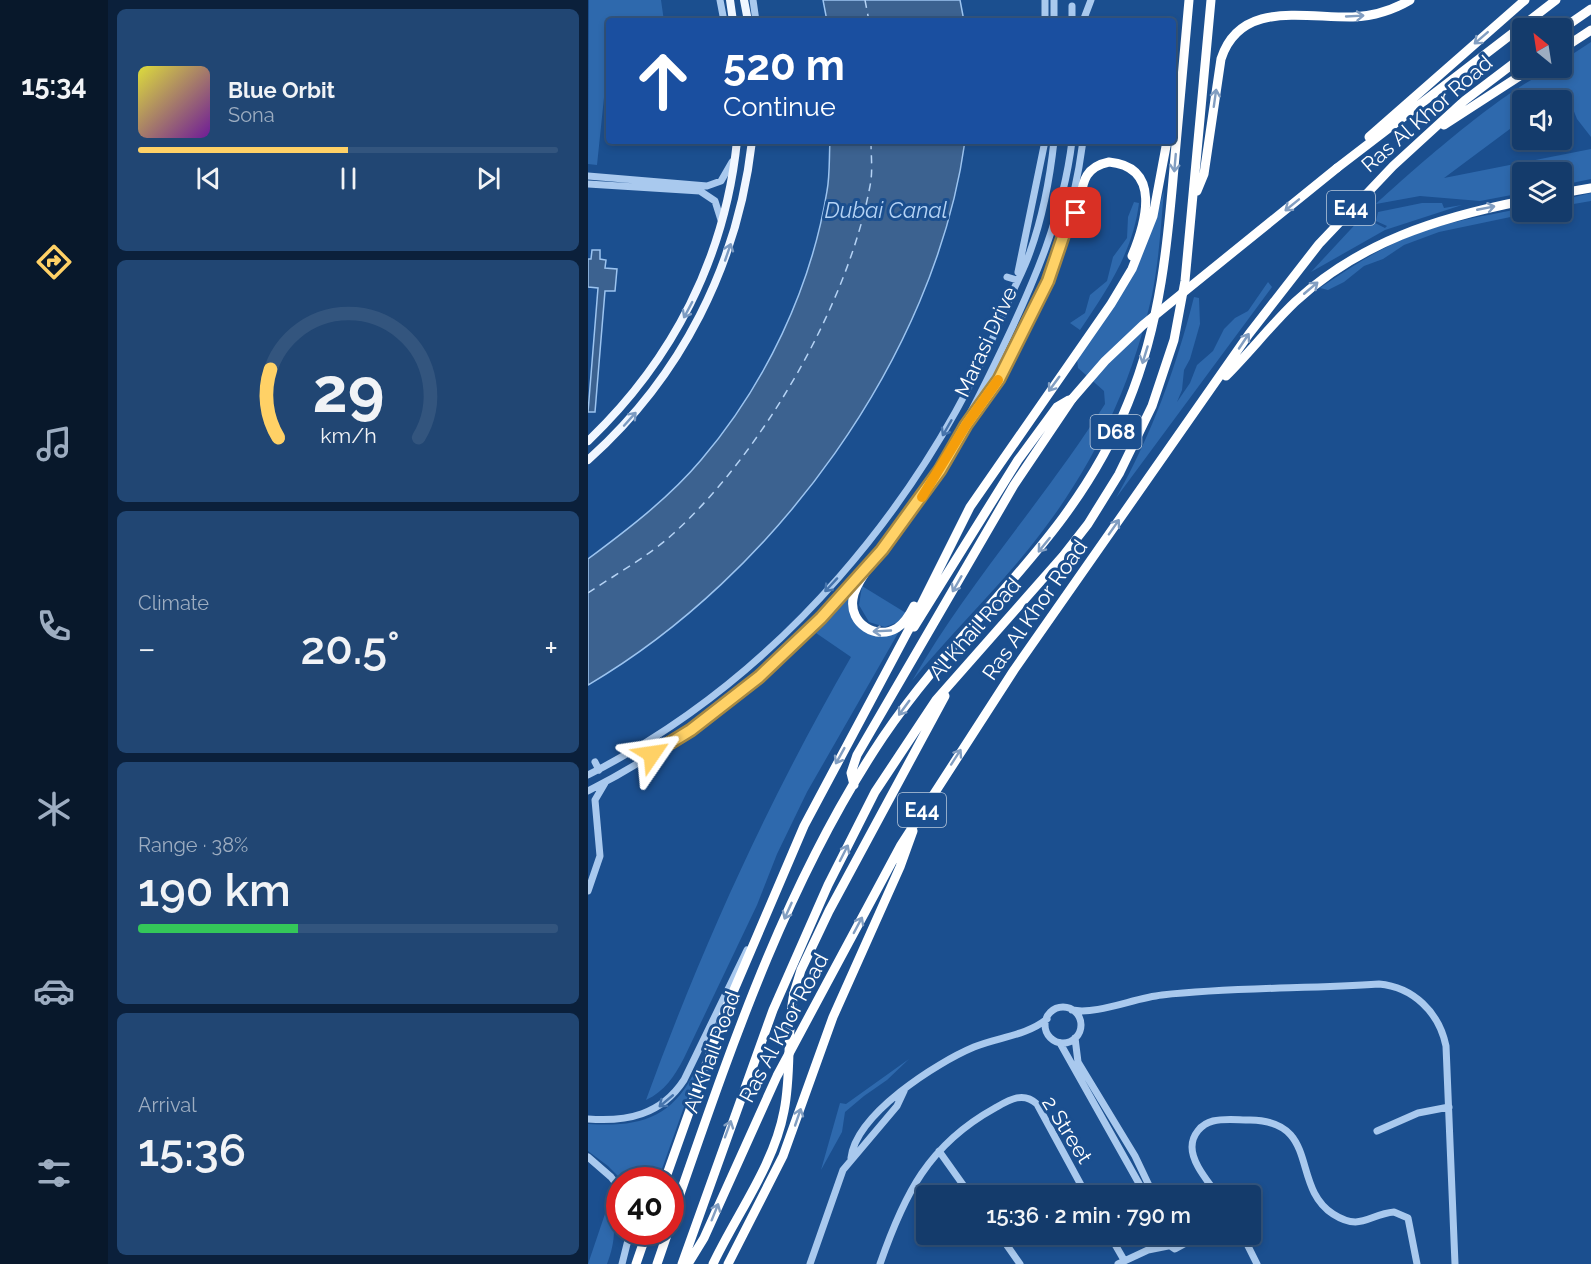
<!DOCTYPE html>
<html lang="en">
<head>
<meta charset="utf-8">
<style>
	:root { --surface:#143b6b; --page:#214673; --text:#f1f3f6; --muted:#9dadc1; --line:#33557e; --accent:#ffd166 }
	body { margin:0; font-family:Raleway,sans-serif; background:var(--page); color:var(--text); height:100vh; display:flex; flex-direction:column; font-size:22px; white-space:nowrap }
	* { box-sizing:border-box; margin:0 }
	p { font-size:20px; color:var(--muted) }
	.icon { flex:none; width:33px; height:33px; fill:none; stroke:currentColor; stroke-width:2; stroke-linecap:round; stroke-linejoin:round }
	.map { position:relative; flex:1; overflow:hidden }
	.details { display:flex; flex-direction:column; gap:9px; padding:9px; background:#0b203b; width:480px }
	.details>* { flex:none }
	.top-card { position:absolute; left:18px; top:18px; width:570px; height:126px; border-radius:6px; box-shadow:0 3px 9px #0003,0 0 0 2px var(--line); background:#1a4fa0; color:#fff; overflow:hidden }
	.needle { width:39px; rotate:330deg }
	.controls { position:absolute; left:924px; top:18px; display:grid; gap:12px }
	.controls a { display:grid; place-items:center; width:60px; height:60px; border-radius:6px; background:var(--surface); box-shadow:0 3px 9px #0003,0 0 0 2px var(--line); font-size:30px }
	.speed { position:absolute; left:18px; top:1167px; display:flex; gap:12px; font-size:30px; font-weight:700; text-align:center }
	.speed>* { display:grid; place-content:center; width:78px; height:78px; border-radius:50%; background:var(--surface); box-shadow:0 3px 9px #0003,0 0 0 2px var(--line); line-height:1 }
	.speed .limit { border:9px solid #d22; background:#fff; color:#111 }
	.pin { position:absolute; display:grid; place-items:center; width:51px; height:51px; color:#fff; margin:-26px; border-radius:12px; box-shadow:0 3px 9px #0006 }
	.me { position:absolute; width:66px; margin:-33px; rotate:58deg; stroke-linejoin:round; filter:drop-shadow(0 0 4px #0008) }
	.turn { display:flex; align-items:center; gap:21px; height:126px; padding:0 18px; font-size:27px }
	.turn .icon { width:78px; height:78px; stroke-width:2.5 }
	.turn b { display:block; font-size:42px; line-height:51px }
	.big { font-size:45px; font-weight:600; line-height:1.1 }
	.details .tile { flex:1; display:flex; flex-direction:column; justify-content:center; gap:9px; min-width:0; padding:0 21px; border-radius:9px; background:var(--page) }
	.details .dial { align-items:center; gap:0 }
	.dial svg { height:156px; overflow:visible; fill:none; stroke:var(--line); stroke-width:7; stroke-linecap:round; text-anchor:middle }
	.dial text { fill:var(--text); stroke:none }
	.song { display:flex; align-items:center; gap:18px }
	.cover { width:72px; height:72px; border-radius:9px; background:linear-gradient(135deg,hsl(60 70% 55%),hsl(280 70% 35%)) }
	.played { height:6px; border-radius:3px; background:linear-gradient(90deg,var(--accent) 50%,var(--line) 50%) }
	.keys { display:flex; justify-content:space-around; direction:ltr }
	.heat { display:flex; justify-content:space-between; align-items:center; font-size:33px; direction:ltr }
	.charge { height:9px; border-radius:4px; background:linear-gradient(90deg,#34c759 38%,var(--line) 0) }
	.trip { position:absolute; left:328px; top:1185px; width:345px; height:60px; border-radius:6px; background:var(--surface); box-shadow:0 3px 9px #0003,0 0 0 2px var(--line); font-weight:600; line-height:60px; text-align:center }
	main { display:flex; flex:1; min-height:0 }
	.dock { display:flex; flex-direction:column; width:108px; justify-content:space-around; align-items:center; background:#08182b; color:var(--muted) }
	.dock .icon { width:42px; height:42px }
	.dock .active { color:var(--accent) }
	.dock b { font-size:27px; color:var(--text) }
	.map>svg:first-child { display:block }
	.green { fill:#2e69ad }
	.water { fill:#3c6290; stroke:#9cc4f0; stroke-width:1.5 }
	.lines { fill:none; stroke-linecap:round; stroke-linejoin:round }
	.ferry { stroke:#b5d3f5; stroke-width:1.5; stroke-dasharray:8 6; stroke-linecap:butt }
	.minor { stroke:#a9c9ee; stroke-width:7 }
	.major { stroke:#f0f6ff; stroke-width:8 }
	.highway { stroke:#fff; stroke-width:9 }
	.highway-bridge { stroke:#fff; stroke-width:9 }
	.oneway { stroke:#829ec1 }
	.oneway2 { stroke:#7b9ac1 }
	.oneway3 { stroke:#4674ac }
	.route-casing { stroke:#a68842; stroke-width:15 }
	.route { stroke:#ffd166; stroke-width:10 }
	.slow { stroke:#f59e0b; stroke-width:10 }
	.labels { text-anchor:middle; stroke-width:6; stroke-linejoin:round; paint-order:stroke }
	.shield { fill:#1b4f8f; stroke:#bbcadd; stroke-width:1.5 }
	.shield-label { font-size:20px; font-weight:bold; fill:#fff }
	.street-label { font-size:21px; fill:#fff; stroke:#1b4f8f }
	.water-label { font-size:22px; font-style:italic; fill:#b5d3f5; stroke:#1b4f8f }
</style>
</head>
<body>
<main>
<nav class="dock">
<b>15:34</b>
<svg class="icon active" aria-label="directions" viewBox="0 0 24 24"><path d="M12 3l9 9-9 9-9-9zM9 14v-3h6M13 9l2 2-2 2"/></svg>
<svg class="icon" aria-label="music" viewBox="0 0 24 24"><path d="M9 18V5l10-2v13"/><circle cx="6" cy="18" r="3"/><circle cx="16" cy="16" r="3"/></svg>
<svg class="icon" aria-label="phone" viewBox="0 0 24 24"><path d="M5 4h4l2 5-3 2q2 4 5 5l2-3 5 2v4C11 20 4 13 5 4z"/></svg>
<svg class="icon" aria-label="climate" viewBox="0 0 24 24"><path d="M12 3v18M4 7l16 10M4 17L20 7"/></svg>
<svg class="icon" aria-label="car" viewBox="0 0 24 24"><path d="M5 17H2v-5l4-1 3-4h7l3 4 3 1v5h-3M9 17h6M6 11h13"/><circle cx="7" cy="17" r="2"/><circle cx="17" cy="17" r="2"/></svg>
<svg class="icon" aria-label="filters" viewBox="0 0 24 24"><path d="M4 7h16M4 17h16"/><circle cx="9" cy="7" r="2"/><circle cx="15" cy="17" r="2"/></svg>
</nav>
<section class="details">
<div class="tile">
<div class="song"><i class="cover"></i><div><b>Blue Orbit</b><p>Sona</p></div></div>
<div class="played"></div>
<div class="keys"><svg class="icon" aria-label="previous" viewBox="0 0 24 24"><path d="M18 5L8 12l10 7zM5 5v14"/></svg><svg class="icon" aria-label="pause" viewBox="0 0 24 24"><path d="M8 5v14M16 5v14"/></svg><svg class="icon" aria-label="next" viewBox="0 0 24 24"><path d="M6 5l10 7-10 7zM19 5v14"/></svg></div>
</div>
<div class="tile dial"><svg viewBox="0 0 100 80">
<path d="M14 69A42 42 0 1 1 86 69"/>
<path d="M14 69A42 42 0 0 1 10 34" stroke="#ffd166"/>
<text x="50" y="56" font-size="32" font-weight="700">29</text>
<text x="50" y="72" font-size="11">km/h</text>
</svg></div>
<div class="tile"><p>Climate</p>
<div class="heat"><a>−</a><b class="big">20.5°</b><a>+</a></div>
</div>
<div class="tile"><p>Range · 38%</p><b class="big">190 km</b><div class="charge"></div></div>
<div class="tile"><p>Arrival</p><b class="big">15:36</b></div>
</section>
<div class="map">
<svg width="1003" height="1264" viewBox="0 0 1003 1264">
	<rect width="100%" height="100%" fill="#1b4f8f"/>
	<!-- green -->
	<path class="green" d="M1,0H73L76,21H21V87L17,88L9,165L0,164Z
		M1003,42V137L989,119L979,94L966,100H934V120L856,178L1003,149V179L974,185V172H934V193L892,201L832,196L788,204C818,176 939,68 974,68V61Z
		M576,190C573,225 571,260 564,295C545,381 507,463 453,533C414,585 365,631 324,681C380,583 457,499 517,404L516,391L490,368L489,359C533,299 556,262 576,190Z
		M1003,193V201L974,206V200Z
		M546,202L551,203C545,252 519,290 492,330L482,323L497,313L502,295L519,281L525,257L539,238L540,217Z
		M834,203H854L856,208L874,205L797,230L723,272L775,216L785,214V222L797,228L799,226L788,221L790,212Z
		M934,208V212H946L851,232L816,245L795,259L776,266L756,282L740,290L732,288C761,268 792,248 825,235C860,221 898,216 934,208Z
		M680,282L684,287L528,498C564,434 588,368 606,297L611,298L612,324L602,359L596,370L594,390L589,402L602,383L609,365L625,351L636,329L647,318L660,311Z
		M274,586L318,613L313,621L297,627L281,622L271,605Z
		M262,594L275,631L313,628L219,792L189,854L169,905L96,1058C86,1077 77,1091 58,1100C114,946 181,799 263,657L228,633Z
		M321,1059L299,1080L276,1096L257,1112L254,1132L233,1170L252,1103L258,1104Z
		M105,1075L107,1076L70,1180H34L20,1166L0,1151V1124C49,1127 81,1120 105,1075Z
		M20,1205C29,1225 27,1243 19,1264H0Z"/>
	<!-- water -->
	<path class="water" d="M235,0H372L376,21H239Z
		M242,141H377C347,357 186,576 0,685V559C39,530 81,498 113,460C177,385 223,289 239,191C242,175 241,157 242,141Z
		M4,250H12V259L18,260L17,268L29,269L27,291H17L7,412H0L10,288L0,287V259H3Z"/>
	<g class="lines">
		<!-- ferry -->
		<path class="ferry" d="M277,0L281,21
			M0,593C28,574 61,556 86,533C174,453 260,305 282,186C285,172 283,156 283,141"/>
		<!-- minor -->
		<path class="minor" d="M132,0L136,21
			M165,0L168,21
			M457,0V21
			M466,0V21
			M484,6V21
			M495,21L503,0
			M0,176L119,186L133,181L144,162
			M0,184L112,191L127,201L133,220
			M430,272L457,141
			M419,277L429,280
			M386,414C406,390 419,363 433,336C466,269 485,216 495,141
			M280,566C339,499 377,427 415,347C447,280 475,215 484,141
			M7,762L11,770
			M0,775C191,678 338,502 419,305C426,287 436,270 442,252C455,216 462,178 466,141
			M0,791C106,737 193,663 273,575
			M0,891L12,856L7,800L17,783
			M457 1025a18 18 0 1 1 36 0a18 18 0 1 1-36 0Z
			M484,1010C509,1015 546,998 574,995C646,987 719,989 791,984C825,987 851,1012 858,1046L867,1264
			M487,1038L490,1062L547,1156L566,1196
			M472,1043L558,1196
			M0,1119C39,1122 73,1115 96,1080L159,950
			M789,1131L830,1113L861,1107
			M351,1151L383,1196
			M0,1157L23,1177L32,1189
			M263,1158C268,1114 348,1063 386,1047C410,1037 438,1036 459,1019
			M630,1196C621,1182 604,1164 604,1147C604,1135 613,1124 625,1121C637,1118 650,1120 662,1120C733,1121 702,1186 745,1214C773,1232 781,1214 806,1212L820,1218L829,1264
			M411,1234L432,1264
			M521,1234L536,1260
			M576,1234L578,1243L587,1249L598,1243L599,1234
			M654,1234L669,1264
			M34,1264L42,1232
			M222,1264L255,1170L309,1106L316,1091
			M292,1264C316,1195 340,1145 407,1108C421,1100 435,1091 449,1104L499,1196
			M530,1264L560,1250L580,1246"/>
		<!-- major -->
		<path class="major" d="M142,0L145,21
			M156,0L160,21
			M0,441C85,360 137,258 149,141
			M0,460C93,377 150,265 164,141"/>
		<!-- highway -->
		<path class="highway" d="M974,29L1003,9
			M974,49L1003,30
			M856,125L944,68
			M781,137L937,0
			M749,168L968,0
			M609,191L616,174L633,59C652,0 716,18 765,17C785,16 805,10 822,0
			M974,193L1003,188
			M480,222C502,209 481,170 521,162C574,167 558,222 544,256
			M638,376C662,352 683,325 707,302C772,242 849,218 934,201
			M282,565C276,575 266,587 265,599C261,623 288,641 309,628C317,623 322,614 326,606
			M326,627L430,460L469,407L481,400
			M266,785L263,773L269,755L426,485L484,399
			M206,993L213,970L241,911L357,696
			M77,1180L137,1011L216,826L320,631L382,507L523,304L544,269L565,216L579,141
			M82,1223C140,1056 196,885 295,737C375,618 485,541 540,403C573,323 580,241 587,156C592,104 596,52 601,0
			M48,1264L59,1232
			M69,1264L80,1232
			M94,1264L185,1010L240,885L287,792L348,700L475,556L500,524L531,474L564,406L586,340L597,281L623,0
			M100,1264L116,1238L189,1076L313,845L426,670L661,334L731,244L805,166L876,101L934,57
			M140,1264L195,1156L245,1017L312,867L325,831"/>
		<!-- highway-bridge -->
		<path class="highway-bridge" d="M484,399L517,361L555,325L749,168
			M125,1264C148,1215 186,1165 196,1111C204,1072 198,1032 206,993"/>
	</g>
	<!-- one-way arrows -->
	<defs><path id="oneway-shaft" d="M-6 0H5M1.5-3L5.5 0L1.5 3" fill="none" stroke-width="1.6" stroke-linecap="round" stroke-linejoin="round" transform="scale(1.5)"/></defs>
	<g class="oneway">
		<use href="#oneway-shaft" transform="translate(767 16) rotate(-3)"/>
		<use href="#oneway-shaft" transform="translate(893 38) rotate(139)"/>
		<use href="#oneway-shaft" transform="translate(627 98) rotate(-82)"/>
		<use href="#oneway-shaft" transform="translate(587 163) rotate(95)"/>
		<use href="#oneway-shaft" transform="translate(704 205) rotate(141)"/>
		<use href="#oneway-shaft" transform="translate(898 208) rotate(-11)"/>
		<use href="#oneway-shaft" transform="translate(723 288) rotate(-40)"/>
		<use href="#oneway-shaft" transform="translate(656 341) rotate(-56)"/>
		<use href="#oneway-shaft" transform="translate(557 355) rotate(107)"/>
		<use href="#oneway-shaft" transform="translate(466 384) rotate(126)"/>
		<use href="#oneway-shaft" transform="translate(526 527) rotate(-55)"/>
		<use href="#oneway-shaft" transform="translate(456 545) rotate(129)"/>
		<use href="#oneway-shaft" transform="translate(369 584) rotate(120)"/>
		<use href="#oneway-shaft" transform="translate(294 631) rotate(177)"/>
		<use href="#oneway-shaft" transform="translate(316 708) rotate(126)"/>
		<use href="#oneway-shaft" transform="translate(252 756) rotate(119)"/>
		<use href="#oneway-shaft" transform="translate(368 757) rotate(-57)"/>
		<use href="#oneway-shaft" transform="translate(256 853) rotate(-63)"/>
		<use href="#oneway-shaft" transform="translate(200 911) rotate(114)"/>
		<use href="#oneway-shaft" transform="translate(270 925) rotate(-62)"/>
		<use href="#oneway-shaft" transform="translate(210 1117) rotate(-71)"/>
		<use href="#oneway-shaft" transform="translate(140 1129) rotate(-70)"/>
		<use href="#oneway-shaft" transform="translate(127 1212) rotate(-68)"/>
	</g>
	<g class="oneway2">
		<use href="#oneway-shaft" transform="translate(140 252) rotate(-71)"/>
		<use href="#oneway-shaft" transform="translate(100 310) rotate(118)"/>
		<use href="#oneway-shaft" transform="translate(42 419) rotate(-48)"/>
	</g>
	<g class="oneway3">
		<use href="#oneway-shaft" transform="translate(359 428) rotate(120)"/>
		<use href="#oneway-shaft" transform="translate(243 585) rotate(133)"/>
		<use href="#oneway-shaft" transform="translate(78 1101) rotate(140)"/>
	</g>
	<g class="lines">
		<defs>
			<path id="route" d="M64,754L103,730L171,677L233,618L294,550L352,470L378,425L411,379L460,281L480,222L488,213"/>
		</defs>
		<!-- route casing -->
		<use href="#route" class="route-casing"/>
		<!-- route -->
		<use href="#route" class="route"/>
		<!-- slow -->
		<path class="slow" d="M334,497L378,425L410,380"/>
	</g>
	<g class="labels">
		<!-- shield labels -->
		<g class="shield">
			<rect x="739" y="191" width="48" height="34" rx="4.5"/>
			<rect x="502.5" y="415" width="51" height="34" rx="4.5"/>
			<rect x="310" y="793" width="48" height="34" rx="4.5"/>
		</g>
		<g class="shield-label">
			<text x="763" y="215">E44</text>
			<text x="528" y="439">D68</text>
			<text x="334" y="817">E44</text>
		</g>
		<!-- street labels -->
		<g class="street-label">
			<text transform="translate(839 114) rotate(-41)" y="7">Ras Al Khor Road</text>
			<text transform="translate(398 342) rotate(-65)" y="7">Marasi Drive</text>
			<text transform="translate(447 610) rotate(-55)" y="7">Ras Al Khor Road</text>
			<text transform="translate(387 629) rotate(-49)" y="7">Al Khail Road</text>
			<text transform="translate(196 1028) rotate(-62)" y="7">Ras Al Khor Road</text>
			<text transform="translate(124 1052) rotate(-70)" y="7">Al Khail Road</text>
			<text transform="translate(479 1130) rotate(58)" y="7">2 Street</text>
		</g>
		<!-- water labels -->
		<g class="water-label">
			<text x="298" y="218">Dubai Canal</text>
		</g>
	</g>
</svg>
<div class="controls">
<a><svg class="needle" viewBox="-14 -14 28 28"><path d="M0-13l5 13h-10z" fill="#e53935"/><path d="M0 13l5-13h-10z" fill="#9dadc1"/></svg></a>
<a><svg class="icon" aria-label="sound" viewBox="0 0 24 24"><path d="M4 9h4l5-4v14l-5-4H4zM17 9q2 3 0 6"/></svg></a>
<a><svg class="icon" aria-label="layers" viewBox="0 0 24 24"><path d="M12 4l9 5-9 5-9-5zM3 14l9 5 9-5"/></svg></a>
</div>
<div class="speed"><div class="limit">40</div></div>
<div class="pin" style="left:488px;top:213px;background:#d93025"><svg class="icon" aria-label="arrive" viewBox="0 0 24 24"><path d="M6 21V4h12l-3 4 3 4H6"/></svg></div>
<svg class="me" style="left:64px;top:754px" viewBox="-20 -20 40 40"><path d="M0-17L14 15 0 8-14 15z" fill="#ffd166" stroke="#fff" stroke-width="4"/></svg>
<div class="trip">15:36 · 2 min · 790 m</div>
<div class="top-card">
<div class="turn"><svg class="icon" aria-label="ahead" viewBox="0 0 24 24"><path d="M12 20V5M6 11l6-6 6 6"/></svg><div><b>520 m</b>Continue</div></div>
</div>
</div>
</main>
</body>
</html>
